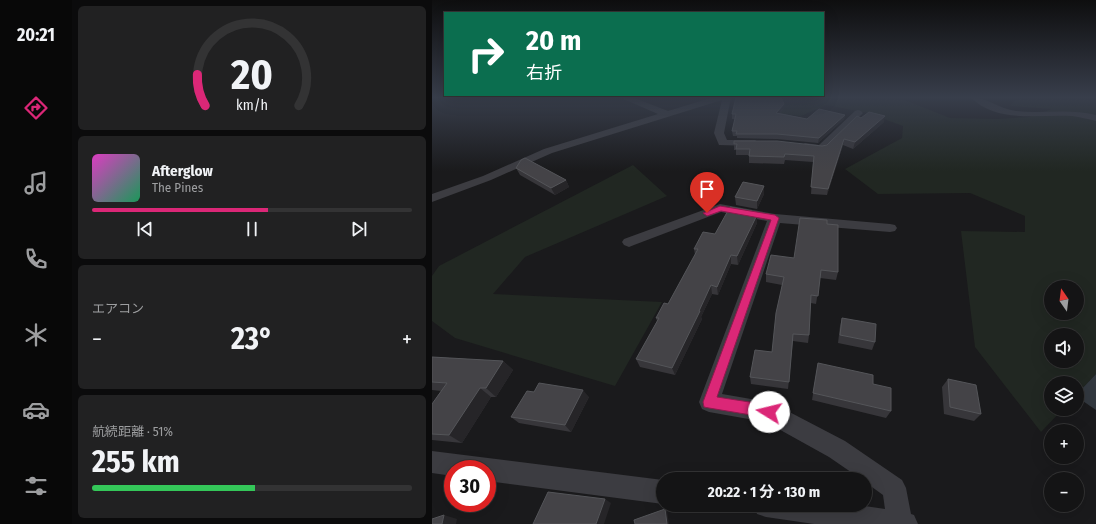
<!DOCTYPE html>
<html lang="ja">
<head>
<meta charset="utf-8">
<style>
	:root { --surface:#141415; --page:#212122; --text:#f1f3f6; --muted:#9d9ea0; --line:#333334; --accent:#db2777 }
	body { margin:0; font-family:"Fira Sans Condensed","Noto Sans JP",sans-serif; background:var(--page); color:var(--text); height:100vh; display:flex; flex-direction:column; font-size:15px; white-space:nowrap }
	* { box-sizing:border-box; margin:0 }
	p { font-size:13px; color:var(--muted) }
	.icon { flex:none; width:22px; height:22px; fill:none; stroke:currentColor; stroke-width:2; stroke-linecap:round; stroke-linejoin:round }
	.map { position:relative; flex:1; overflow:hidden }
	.details { display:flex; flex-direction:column; gap:6px; padding:6px; background:#0b0b0c; width:360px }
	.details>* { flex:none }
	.top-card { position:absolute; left:12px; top:12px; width:380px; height:84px; border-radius:0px; box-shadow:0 4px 16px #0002,0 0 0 1px var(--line); background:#0b6e4f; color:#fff; overflow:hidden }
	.needle { width:26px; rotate:346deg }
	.fabs { position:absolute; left:612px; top:280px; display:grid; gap:8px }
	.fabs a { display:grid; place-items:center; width:40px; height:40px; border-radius:50%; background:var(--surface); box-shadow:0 4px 16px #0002,0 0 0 1px var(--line); font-size:20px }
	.speed { position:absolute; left:12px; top:460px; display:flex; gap:8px; font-size:20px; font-weight:700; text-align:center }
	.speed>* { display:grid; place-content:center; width:52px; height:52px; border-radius:50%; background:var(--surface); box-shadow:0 4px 16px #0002,0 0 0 1px var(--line); line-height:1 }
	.speed .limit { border:6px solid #d22; background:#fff; color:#111 }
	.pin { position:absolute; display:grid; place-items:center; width:34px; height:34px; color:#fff; margin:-41px -17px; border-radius:50% 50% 50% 0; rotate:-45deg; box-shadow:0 0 4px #0007 }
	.pin .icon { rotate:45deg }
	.me { position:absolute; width:44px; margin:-22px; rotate:279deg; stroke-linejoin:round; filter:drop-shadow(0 0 3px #0008) }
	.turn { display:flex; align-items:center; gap:14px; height:84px; padding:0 16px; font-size:18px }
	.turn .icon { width:52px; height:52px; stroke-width:2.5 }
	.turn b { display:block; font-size:28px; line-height:34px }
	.big { font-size:30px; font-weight:700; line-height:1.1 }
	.details .card { flex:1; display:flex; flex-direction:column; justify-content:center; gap:6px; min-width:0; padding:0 14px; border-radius:6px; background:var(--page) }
	.details .dial { align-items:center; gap:0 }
	.dial svg { height:104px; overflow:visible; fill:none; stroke:var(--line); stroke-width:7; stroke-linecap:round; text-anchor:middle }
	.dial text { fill:var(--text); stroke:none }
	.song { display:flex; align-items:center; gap:12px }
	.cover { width:48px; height:48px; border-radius:6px; background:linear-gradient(135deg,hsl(310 70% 55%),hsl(150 70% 35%)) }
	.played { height:4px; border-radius:2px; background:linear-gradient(90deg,var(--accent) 55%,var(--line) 55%) }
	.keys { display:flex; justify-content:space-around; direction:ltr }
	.heat { display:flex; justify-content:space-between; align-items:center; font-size:22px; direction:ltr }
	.charge { height:6px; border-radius:3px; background:linear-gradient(90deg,#34c759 51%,var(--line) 0) }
	.trip { position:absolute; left:224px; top:472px; width:216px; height:40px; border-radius:20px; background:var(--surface); box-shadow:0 4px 16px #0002,0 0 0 1px var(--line); font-weight:700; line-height:40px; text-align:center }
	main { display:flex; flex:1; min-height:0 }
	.tabs { display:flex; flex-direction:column; width:72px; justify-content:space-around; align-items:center; background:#080808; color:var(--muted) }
	.tabs .icon { width:28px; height:28px }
	.tabs .active { color:var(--accent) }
	.tabs b { font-size:18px; color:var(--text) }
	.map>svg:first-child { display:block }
	.green { fill:#212722; fill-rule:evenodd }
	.water { fill:#32383f }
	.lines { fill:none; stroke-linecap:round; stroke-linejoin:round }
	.street { fill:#3c3c41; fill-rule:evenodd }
	.wall { fill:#37363a }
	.shaded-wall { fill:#262528 }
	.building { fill:#444347; stroke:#545559 }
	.route { fill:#db2777; stroke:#8e194d }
</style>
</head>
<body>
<main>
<nav class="tabs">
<b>20:21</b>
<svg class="icon active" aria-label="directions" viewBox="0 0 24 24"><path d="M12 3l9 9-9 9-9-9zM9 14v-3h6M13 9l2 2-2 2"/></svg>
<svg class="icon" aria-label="music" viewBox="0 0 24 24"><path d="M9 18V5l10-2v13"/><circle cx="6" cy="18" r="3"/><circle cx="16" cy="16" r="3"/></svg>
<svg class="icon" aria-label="phone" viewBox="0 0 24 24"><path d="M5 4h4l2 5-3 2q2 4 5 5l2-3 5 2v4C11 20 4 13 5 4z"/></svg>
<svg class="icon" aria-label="climate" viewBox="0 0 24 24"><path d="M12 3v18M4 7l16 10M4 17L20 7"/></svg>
<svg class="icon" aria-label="car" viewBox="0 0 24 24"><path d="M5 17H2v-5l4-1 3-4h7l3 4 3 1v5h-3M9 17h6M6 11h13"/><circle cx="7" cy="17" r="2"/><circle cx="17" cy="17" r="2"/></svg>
<svg class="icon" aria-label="filters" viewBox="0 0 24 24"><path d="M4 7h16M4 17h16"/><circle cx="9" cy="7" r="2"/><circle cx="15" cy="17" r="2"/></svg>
</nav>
<section class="details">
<div class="card dial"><svg viewBox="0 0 100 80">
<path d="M14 69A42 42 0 1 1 86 69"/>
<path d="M14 69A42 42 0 0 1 8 45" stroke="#db2777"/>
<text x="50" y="56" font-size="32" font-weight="700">20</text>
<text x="50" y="72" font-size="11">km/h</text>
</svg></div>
<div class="card">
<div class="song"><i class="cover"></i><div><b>Afterglow</b><p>The Pines</p></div></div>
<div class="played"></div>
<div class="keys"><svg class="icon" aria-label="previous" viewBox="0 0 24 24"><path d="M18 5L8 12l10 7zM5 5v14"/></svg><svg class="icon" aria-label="pause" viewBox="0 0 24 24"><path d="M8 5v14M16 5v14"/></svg><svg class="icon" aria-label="next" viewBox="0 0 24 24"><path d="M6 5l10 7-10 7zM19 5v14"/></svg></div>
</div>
<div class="card"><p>エアコン</p>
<div class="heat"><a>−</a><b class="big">23°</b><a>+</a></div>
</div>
<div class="card"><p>航続距離 · 51%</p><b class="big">255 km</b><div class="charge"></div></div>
</section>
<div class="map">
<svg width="664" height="524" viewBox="0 0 664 524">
	<rect width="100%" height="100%" fill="#1a1a1c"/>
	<!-- green -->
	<path class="green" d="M347,97H465L518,118L565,119L597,117L620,109L578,106L585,97H664V374L645,394V383H619V409H631L609,432L543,347L529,231L593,232V216L538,193L446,194L413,169L470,138L471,126L436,113L394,105L369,116L333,112ZM619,287H645V313H619ZM619,335H645V361H619Z
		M201,165L235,196L93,257L61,294L230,302L183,386L23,338L0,321V276L7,266Z"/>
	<!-- water -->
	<path class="water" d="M664,374V410L645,397V394Z"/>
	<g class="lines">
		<!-- street -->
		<path class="street" d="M187,97H200L236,111L282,97H299L292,133L295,140H323L328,143L323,146L287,145L282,133L290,100L120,153L59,180L0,202V194L51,176L112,149L226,114Z
			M538,97C555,97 567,109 584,111C611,114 637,108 664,115V121C656,119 648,117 640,116C605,114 566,124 538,97Z
			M426,110L429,111L431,113L429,115L393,150L373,149L368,146L373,143L387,145L423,111Z
			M288,204L343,214L458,224L463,225L465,228L463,231L458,232L348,223L290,394L337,402L344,405L413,441L470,480L474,488L479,514L482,515L486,524H382L334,517L325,514L322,505H426L453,509L451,495L433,482V479H429L397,457L334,422L277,412L270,409L267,402L335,221L289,212L202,245L197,247L192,245L190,242L192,239Z
			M0,451L231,480V504L55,481V469H21V476L0,473Z"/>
	</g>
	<!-- wall -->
	<path class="wall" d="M352,108L348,113L375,119L413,115L412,119L386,143L345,139L305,138V136H301L300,131L303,119H300V114Z
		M452,122L421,149L411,145L395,195L379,194L381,162L353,160L352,164L317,163V155H304V150H302V144L390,146Z
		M84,168L134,180L137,187L123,195L88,175Z
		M332,194L325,209L304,205L303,197Z
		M320,211V214L325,215V223L306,265L299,264L286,295L280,294L269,317L270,319L243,375L208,367L204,359L225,321L224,318L236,304L263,255L262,249L283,234Z
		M395,224L406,272L404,280L388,278L384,304L379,303L377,335L376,343L361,341L356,389L319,384L318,377L340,352L350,285L334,282V274L362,258Z
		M410,318L443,342L440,350L406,343L408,326Z
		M0,357L71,361L81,370L64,397H59L30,443L0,440V404L9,391L0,390Z
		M386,363L441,384L459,411L454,418L380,400Z
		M516,379L549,414L542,421L512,414L510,387Z
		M102,392L157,397L139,432L87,423L79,417Z"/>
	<!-- shaded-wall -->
	<path class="shaded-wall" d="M352,104V108L344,117V113Z
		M413,115L412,119L386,143L387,138Z
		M453,116L452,122L421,149L423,142Z
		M412,139L411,145L395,195L396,189Z
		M134,180L137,187L123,195L119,188Z
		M332,186V194L325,209V201Z
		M325,215V223L306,265L305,256Z
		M299,255V264L286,295L285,287Z
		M279,285L280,294L269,317L270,319L243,375L240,368Z
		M71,361L81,370L64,397L54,388Z
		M48,388L59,397L30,443L17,435Z
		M151,390L157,397L139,432L133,425Z
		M173,499L179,503L172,524H164Z
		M233,509L235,511L237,524H234Z
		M12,515L25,519L24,524H10Z"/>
	<!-- building -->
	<path class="building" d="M304,97H349L352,104L344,113L375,119L387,109L413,115L387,138L345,134H304L305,131H300L304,114H300Z
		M437,112L453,116L423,142L412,139L396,189L379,187L382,156L353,154L352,157L317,156L318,149H304L305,144H302V141H345L390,146L395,145L425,116L429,118Z
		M93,158L134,180L119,188L84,168L89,160Z
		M311,182L332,186L325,201L303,197Z
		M298,207L320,211L319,214L325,215L305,256L299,255L285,287L279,285L267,311H268L240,368L204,359L227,318H224L232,303L236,304L266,249H262L271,232L283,234Z
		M368,218L395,220V224L406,225V272L389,270L386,296L379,295L377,335L361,334L357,382L318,377L323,350L340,352L344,313L352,277L334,274L339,255L362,258Z
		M410,318L444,324L443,342L408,335Z
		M0,357L71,361L54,388H48L17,435L0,434V404L15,383L0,382Z
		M386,363L441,375V384L459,388V411L381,393Z
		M516,379L544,385L549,414L518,407Z
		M107,383L151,390L133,425L79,417L95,391L102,392Z
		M116,492L173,499L164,524H101Z
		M233,509L235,524H203L202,520Z
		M12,515L10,524H0V519Z"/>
	<!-- sky -->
	<linearGradient id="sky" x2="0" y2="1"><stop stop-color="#0e0e0f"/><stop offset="0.57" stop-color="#383e4b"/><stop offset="1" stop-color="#383e4b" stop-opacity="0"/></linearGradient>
	<rect width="664" height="171" fill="url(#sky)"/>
	<!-- route -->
	<path class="route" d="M288,206L343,215L347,218L285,397L337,405L341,407L343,412L341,416L337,418L277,408L272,407L271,402L339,220L289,211L275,216L271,213Z"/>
</svg>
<div class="fabs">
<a><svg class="needle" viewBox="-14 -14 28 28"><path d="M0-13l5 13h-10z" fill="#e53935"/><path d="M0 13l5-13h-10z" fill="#9d9ea0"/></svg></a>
<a><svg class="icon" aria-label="sound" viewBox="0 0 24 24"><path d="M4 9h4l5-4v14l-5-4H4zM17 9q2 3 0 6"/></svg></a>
<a><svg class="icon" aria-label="layers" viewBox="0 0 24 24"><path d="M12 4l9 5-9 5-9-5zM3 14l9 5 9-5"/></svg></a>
<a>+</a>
<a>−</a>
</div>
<div class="speed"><div class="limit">30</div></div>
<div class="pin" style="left:275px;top:213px;background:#d93025"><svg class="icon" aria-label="arrive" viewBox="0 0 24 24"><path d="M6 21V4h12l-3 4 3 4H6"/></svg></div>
<svg class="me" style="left:337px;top:412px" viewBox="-20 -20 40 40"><circle r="19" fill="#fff"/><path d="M0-13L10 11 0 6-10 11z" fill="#db2777"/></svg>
<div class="trip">20:22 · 1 分 · 130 m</div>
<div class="top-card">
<div class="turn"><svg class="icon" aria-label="right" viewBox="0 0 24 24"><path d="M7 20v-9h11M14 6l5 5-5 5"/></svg><div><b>20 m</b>右折</div></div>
</div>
</div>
</main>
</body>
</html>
